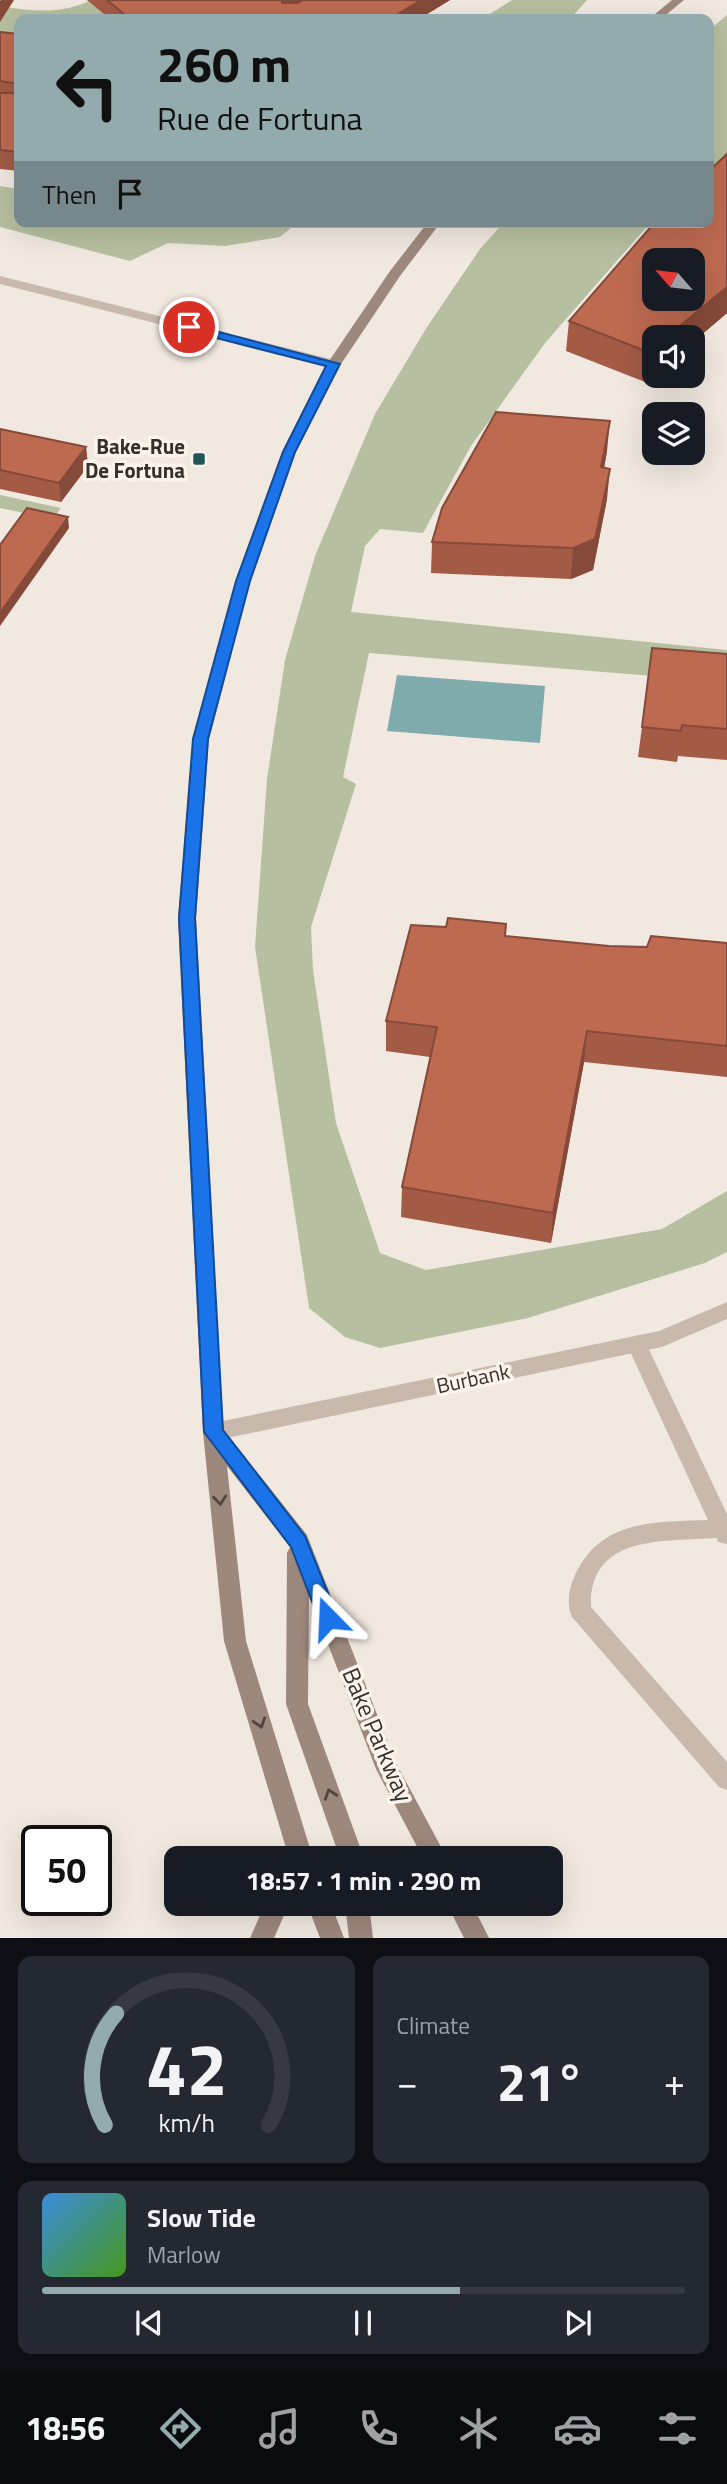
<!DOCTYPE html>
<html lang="en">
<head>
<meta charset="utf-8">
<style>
	:root { --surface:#171b24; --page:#242831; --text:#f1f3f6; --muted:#9ea1a6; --line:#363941; --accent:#94abae }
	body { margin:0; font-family:"Titillium Web",sans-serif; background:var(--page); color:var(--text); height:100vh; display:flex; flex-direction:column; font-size:26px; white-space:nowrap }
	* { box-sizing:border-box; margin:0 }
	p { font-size:23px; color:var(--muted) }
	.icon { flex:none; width:38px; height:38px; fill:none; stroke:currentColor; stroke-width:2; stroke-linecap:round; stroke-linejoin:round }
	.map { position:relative; height:1938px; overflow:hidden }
	.side { display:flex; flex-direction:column; gap:18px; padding:18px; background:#0d0f14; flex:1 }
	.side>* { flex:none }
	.top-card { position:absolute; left:14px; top:14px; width:700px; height:214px; border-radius:14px; box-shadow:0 7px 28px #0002; background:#94abae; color:#111; overflow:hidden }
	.needle { width:46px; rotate:298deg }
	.controls { position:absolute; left:642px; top:248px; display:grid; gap:14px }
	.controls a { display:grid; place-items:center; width:63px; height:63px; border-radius:14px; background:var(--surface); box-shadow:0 7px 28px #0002; font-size:35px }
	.speed { position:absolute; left:21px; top:1825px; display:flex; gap:14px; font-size:35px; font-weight:700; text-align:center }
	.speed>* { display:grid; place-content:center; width:91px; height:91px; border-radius:50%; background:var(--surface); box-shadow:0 7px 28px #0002; line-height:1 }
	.speed .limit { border:4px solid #111; border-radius:10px; background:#fff; color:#111 }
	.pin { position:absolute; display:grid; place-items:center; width:60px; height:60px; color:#fff; margin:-30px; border:4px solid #fff; border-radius:50%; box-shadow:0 2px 7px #0007 }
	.me { position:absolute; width:77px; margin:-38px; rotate:339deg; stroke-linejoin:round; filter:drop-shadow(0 0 5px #0008) }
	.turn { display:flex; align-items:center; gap:24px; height:147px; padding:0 28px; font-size:32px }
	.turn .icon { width:91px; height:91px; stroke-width:2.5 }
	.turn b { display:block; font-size:49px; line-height:60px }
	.then { display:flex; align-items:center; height:66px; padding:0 28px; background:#0003; gap:14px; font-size:26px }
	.big { font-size:52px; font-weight:700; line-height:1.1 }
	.side .card { flex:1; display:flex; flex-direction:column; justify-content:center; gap:10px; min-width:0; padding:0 24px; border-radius:14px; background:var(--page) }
	.side .dial { align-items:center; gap:0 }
	.dial svg { height:182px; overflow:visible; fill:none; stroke:var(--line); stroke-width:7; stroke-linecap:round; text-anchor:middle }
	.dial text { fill:var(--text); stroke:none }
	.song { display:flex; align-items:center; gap:21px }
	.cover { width:84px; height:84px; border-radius:10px; background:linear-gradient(135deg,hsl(210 70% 55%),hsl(100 70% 35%)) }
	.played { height:7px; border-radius:4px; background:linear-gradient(90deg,var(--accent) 65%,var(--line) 65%) }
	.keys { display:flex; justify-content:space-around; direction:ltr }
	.heat { display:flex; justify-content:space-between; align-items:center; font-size:38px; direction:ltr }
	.side .tiles { flex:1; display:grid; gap:18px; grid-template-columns:1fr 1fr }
	.card:last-child { grid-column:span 2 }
	.trip { position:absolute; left:164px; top:1846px; width:399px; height:70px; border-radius:14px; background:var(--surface); box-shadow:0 7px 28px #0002; font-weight:700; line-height:70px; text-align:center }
	.dock { display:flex; height:112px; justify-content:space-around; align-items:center; background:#090b0e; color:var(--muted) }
	.dock .icon { width:49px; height:49px }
	.dock .current { color:var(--accent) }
	.dock b { font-size:32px; color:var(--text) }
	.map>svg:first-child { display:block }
	.green { fill:#b6c0a0 }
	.water { fill:#80abad }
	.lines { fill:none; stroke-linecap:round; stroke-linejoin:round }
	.service { fill:#c9b9ac; fill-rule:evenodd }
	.tertiary { fill:#c9b9ac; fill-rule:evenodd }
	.secondary { fill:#9d887d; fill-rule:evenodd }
	.wall { fill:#a35b46 }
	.shaded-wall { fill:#854a39 }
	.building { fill:#be6a51; stroke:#854a39; stroke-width:2; fill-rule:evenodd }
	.oneway { stroke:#514440 }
	.route { fill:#1a73e8; stroke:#114b97; stroke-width:2 }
	.poi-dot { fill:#235457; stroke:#f9f3ec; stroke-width:2.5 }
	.labels { text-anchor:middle; stroke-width:7; stroke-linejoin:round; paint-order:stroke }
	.poi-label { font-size:21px; font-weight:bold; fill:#382e2b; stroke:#f9f3ec; text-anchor:end }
	.street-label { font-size:21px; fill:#382e2b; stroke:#f9f3ec }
	.near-street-label { font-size:24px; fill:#382e2b; stroke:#f9f3ec }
</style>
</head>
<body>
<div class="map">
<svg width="727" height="1938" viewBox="0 0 727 1938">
	<rect width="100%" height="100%" fill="#f1e9e0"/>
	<!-- green -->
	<path class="green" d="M91,0L128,19H19V41L0,39V6C32,11 61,15 91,0Z
		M512,0H587L570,19H482Z
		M727,15V155L709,171V30Z
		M0,186L19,189V222H298L280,237L225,246L168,243L130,261L0,227Z
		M504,222H651L545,343L471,446L423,533L380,529L365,546L351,612L727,650V682L369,653L343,777L356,784L311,927L313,970L336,1123L380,1253L426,1270L662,1229L727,1191V1252L705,1263L528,1318L380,1348L345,1337L309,1308L255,947L267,779L285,660L315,556L375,414L427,327L480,249Z
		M0,495L61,508L53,519L0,508Z"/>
	<!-- water -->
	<path class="water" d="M397,675L545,686L540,743L387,731Z"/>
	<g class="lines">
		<!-- service -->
		<path class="service" d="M637,1337L644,1339L727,1514V1544L718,1542L717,1538C666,1542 589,1533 591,1607L727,1762V1790L719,1787L572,1617C566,1603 569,1588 575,1575C601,1519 655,1522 708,1520L627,1345L630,1339Z"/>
		<!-- tertiary -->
		<path class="tertiary" d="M0,276L339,361L341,364L334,368L0,284Z
			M727,1302V1319L662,1347L213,1441L206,1438L203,1432L206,1426L213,1423L659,1331Z"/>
		<!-- secondary -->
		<path class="secondary" d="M672,0H684L661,19H649Z
			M428,222H441L400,276L341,364L296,452L250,581L209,739L196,918L223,1429L307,1535L396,1763L447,1858H423L376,1769L309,1595L308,1704L364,1858H340L286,1704L287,1553L290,1547L227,1466L246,1641L313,1858H289L224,1641L203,1432L178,918L193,739L236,581L282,452L327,364L390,271Z
			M265,1904H289L274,1938H250Z
			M307,1904H331L344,1938H320Z
			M345,1904H369L373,1938H349Z
			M447,1904H472L489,1938H464Z"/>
	</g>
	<!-- wall -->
	<path class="wall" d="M87,0H450L419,19H110Z
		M0,32L19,34V171L0,169Z
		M727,154V313L693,342V338L645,382L566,351L569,321Z
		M0,429L86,447L88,466L61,502L0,489Z
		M607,451L604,468L607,499L593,570L571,579L431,573L432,542Z
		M727,654V760L678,756L677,762L638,757L642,727Z
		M505,936L609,946L647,947L727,943V1077L584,1062L551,1243L401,1217L402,1187L430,1057L386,1051V1021Z"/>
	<!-- shaded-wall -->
	<path class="shaded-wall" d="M1,0H14L0,22V1Z
		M282,0H310L283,17Z
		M421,0H450L419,19H390Z
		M727,287V313L693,342V338H665Z
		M654,347V374L645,382L648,352Z
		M610,421L607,451L599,498L601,467Z
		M86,447L88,466L61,502L59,483Z
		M610,469L607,499L593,570L571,579L573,548Z
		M68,517L69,528L0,626V613Z
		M587,1031L584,1062L551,1243L553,1213Z"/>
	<!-- building -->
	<path class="building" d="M107,0H282V3H298L303,0H421L390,19H130Z
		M0,32L19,34V152L0,150V93H19V84L0,81Z
		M727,154V287L665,338H654V347L648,352L569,321L655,222H709V171ZM654,261H693V299H654Z
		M496,412L610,421L601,467L610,469L595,539L573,548L432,542L442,508Z
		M0,429L86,447L59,483L0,470Z
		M27,508L68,517L0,613V545Z
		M652,648L727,654V729L682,725L681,731L642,727Z
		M448,918L506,924L505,936L609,946L647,947L651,936L727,943V1046L587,1031L553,1213L402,1187L437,1027L386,1021L411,925L446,927Z"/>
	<!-- one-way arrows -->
	<defs><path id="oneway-chevron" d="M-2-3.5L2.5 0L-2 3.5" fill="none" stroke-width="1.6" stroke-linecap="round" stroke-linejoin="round" transform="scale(1.75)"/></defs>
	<g class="oneway">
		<use href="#oneway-chevron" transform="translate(220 1500) rotate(84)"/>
		<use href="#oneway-chevron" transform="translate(260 1723) rotate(73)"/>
		<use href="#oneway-chevron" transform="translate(330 1794) rotate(-110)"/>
	</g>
	<!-- route -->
	<path class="route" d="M189,324L340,364L295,452L250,581L208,739L195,918L223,1430L305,1536L338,1618L335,1625L328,1627L321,1625L291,1547L204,1432L179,918L193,739L236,581L283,452L326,366L185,330L183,327Z"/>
	<!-- markers -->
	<rect class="poi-dot" x="192" y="452" width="14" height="14" rx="3.5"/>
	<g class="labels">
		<!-- poi labels -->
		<g class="poi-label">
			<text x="185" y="454">Bake-Rue<tspan x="185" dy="24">De Fortuna</tspan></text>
		</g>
		<!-- street labels -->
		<g class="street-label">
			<text transform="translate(473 1379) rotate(-12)" y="7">Burbank</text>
		</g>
		<!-- near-street labels -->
		<g class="near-street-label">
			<text transform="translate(377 1735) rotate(67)" y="8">Bake Parkway</text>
		</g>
	</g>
</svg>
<div class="controls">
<a><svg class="needle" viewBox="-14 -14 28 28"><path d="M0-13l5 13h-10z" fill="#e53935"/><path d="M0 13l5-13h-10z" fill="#9ea1a6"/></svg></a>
<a><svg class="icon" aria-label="sound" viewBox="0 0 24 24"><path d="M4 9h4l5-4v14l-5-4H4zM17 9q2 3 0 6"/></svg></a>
<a><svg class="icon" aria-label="layers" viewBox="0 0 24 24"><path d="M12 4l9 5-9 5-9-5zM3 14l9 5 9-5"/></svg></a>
</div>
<div class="speed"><div class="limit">50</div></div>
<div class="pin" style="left:189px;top:327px;background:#d93025"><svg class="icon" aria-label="arrive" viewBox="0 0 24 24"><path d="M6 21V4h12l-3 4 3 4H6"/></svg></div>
<svg class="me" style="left:328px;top:1618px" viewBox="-20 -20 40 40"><path d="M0-17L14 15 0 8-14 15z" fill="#1a73e8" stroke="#fff" stroke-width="4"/></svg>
<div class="trip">18:57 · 1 min · 290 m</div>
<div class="top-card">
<div class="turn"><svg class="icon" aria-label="left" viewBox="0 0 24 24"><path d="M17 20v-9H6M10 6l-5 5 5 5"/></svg><div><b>260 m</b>Rue de Fortuna</div></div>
<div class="then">Then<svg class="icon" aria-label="arrive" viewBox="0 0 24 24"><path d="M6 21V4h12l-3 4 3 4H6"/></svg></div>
</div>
</div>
<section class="side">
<div class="tiles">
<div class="card dial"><svg viewBox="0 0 100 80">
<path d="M14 69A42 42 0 1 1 86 69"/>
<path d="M14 69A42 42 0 0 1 19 20" stroke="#94abae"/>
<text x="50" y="56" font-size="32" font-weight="700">42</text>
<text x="50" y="72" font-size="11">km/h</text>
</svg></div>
<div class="card"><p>Climate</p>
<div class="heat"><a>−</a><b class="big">21°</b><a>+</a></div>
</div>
<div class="card">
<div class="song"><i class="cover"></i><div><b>Slow Tide</b><p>Marlow</p></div></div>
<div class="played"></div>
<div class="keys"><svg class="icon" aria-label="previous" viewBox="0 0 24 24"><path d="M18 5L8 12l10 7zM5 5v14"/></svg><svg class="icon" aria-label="pause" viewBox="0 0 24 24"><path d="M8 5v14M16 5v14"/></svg><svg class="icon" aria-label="next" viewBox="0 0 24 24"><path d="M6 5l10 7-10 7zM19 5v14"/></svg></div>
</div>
</div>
</section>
<nav class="dock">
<b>18:56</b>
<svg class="icon current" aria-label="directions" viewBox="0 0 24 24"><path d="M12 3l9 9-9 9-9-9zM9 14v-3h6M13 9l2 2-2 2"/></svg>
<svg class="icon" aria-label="music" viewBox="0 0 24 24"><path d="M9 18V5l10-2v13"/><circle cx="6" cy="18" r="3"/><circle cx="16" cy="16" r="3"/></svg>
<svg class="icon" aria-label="phone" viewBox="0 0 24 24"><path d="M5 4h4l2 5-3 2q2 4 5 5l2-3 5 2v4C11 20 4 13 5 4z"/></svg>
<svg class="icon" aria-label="climate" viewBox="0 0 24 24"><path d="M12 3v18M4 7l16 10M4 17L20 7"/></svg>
<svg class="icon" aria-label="car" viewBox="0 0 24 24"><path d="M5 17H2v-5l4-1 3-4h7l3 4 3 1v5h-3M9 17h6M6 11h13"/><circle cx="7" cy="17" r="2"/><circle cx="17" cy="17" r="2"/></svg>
<svg class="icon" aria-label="filters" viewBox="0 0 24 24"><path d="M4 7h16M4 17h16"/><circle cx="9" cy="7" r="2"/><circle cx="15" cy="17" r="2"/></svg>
</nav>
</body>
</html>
